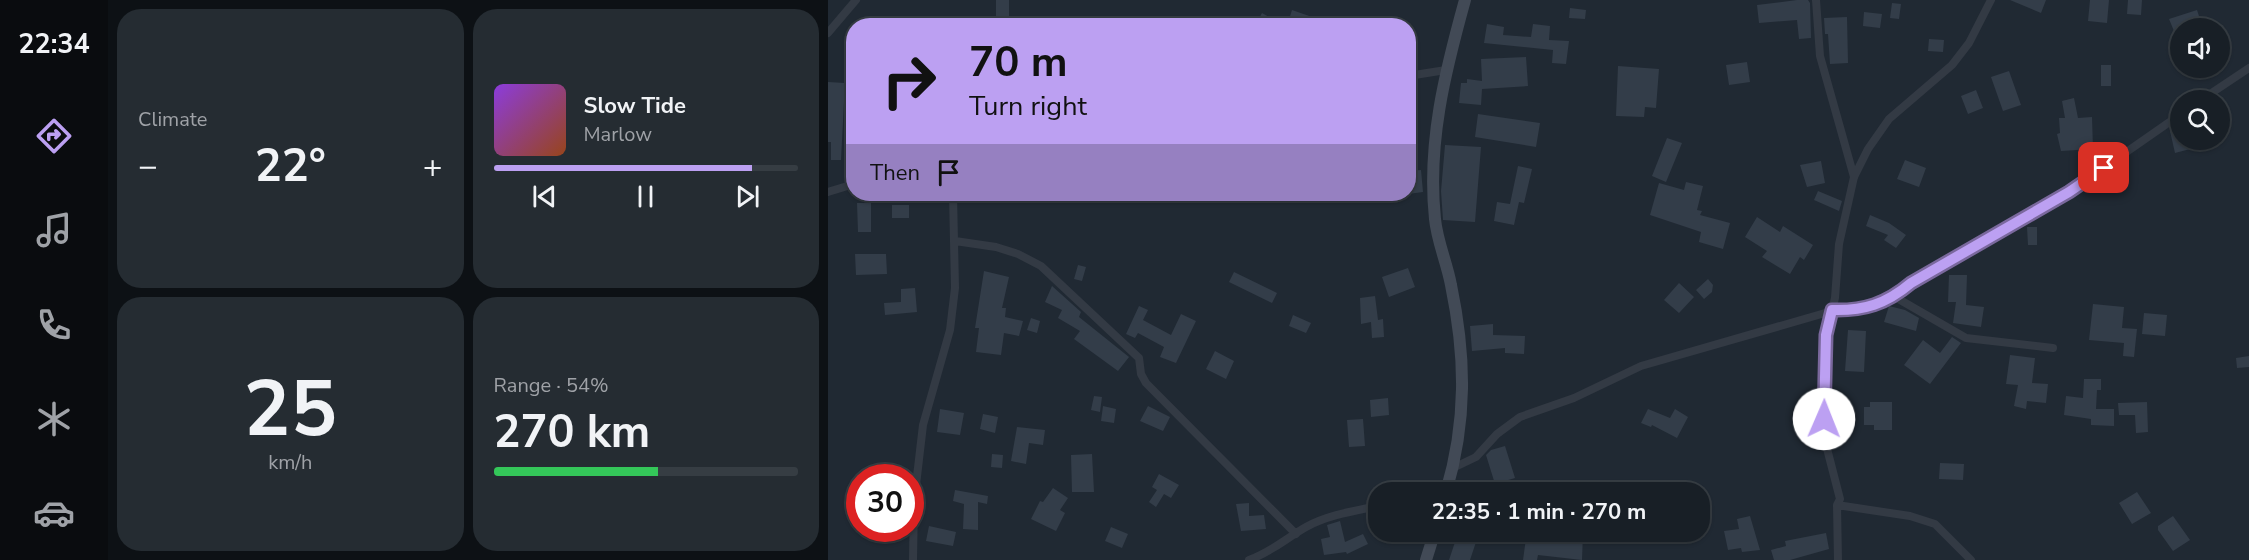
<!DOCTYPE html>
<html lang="en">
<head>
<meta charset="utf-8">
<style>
	:root { --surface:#181f26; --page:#252c32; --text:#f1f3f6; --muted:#9fa2a7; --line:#363d43; --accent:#bca0f2 }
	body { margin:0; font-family:"Nunito Sans",sans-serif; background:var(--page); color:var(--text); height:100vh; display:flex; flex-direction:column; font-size:22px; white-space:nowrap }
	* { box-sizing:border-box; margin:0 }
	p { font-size:20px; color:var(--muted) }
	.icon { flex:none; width:33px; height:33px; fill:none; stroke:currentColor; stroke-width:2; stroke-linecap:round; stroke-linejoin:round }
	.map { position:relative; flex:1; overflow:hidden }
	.panel { display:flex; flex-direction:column; gap:9px; padding:9px; background:#0d1115; width:720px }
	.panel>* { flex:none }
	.banner { position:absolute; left:18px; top:18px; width:570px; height:183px; border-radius:24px; box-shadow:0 2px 4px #0004,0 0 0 2px var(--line); background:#bca0f2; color:#111; overflow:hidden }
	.tools { position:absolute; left:1342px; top:18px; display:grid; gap:12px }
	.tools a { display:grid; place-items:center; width:60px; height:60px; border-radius:50%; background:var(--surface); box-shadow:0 2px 4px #0004,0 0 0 2px var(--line); font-size:30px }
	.speed { position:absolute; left:18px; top:464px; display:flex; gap:12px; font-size:30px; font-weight:700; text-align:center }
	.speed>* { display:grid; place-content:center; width:78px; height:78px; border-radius:50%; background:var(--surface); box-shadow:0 2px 4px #0004,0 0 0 2px var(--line); line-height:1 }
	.speed .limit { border:9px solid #d22; background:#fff; color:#111 }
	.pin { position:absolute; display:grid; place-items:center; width:51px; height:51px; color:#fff; margin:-26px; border-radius:12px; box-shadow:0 3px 9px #0006 }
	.me { position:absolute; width:66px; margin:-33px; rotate:1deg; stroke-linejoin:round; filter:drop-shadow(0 0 4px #0008) }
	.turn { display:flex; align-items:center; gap:21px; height:126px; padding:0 24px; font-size:27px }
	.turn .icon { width:78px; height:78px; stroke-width:2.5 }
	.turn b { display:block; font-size:42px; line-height:51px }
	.then { display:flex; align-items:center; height:57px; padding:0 24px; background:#0003; gap:12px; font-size:22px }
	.big { font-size:45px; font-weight:700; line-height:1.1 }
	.panel .widget { flex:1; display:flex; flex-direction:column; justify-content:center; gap:9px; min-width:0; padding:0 21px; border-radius:24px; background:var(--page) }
	.panel .dial { align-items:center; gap:0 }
	.dial b { font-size:78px; line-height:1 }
	.song { display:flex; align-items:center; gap:18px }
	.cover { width:72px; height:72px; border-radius:9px; background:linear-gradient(135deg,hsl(270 70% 55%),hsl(20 70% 35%)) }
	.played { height:6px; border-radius:3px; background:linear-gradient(90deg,var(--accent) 85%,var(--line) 85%) }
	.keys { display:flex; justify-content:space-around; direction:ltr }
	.heat { display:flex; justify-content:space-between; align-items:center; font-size:33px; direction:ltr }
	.charge { height:9px; border-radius:4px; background:linear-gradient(90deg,#34c759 54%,var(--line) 0) }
	.panel .tiles { flex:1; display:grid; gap:9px; grid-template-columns:repeat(2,1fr) }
	.trip { position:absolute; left:540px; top:482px; width:342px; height:60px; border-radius:24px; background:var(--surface); box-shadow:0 2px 4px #0004,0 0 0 2px var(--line); font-weight:700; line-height:60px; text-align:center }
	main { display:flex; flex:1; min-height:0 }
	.menu { display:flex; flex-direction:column; width:108px; justify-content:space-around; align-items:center; background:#0a0c0f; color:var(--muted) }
	.menu .icon { width:42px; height:42px }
	.menu .selected { color:var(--accent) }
	.menu b { font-size:27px; color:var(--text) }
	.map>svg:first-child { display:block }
	.building { fill:#333d49 }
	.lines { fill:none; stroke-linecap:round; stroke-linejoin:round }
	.street { stroke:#333a44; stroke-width:8 }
	.secondary { stroke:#424a56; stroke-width:12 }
	.route-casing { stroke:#7a689d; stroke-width:15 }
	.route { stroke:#bca0f2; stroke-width:10 }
</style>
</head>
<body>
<main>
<nav class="menu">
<b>22:34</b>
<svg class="icon selected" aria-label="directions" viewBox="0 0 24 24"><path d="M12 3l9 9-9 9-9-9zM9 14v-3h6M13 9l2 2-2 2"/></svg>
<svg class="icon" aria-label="music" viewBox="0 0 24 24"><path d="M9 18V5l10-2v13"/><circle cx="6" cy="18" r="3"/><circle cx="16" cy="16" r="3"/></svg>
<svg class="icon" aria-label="phone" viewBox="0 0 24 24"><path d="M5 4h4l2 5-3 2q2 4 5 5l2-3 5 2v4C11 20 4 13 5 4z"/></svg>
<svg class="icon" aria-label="climate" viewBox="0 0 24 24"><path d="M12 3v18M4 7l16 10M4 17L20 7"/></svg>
<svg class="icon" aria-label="car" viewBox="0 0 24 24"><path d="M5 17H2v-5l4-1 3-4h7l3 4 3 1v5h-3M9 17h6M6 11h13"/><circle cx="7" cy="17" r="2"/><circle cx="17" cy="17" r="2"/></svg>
</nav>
<section class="panel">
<div class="tiles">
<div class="widget"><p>Climate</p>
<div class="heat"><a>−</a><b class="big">22°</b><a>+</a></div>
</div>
<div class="widget">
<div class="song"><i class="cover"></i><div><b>Slow Tide</b><p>Marlow</p></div></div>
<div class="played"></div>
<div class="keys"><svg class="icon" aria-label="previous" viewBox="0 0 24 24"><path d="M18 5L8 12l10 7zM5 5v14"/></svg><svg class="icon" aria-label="pause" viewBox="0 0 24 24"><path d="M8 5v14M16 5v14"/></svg><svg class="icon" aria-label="next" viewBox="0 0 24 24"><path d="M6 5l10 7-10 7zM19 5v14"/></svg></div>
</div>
<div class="widget dial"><b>25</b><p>km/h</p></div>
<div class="widget"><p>Range · 54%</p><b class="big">270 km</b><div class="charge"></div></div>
</div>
</section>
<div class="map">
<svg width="1421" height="560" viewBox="0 0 1421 560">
	<rect width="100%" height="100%" fill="#202933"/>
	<!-- building -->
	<path class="building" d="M168,0H181V22L168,23Z
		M969,0H980L982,3L983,38L971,39L969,20L931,23L929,5Z
		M1182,0H1218L1213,13Z
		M1262,0H1281L1279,23L1260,21Z
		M1300,0H1314L1313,15L1299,14Z
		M1064,3L1073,4L1071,19L1062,18Z
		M742,8L758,10L757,19L741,18Z
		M464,10L487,18L485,26H459Z
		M1369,10L1373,22L1346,31L1341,19Z
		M1036,12L1054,14L1052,28L1035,26Z
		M434,13L457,26H427Z
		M1019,17L1020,63L1002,64L1000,34H997L996,18Z
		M659,24L676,27L675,35L703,37L705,24L722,26L721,40L741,41L738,64L724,63L725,50L656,43Z
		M1101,39L1116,40L1115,52L1100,51Z
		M698,57L700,86L654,89L653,105L631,103L633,83H639V79L654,81L653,59Z
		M919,62L922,82L901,85L898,65Z
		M1273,65H1283V86H1273Z
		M790,66L831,69L828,108L817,107L816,117L788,116Z
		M1181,71L1193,105L1175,111L1163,77Z
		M0,82L17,83L13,160H3V142H0Z
		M1148,90L1155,108L1140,114L1133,96Z
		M1246,98L1250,118L1264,117L1265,149L1233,151L1229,134L1232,133L1231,118H1237L1234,101Z
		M650,114L712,123L708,147L647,137Z
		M1353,129V140H1364L1366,148L1347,153L1342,131Z
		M839,138L854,143L838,182L824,176Z
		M617,145L653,147L647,222L615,220L613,191Z
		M1077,160L1098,168L1091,187L1069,179Z
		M993,161L997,183L979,187L972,165Z
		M690,166L704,169L696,203L691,202L686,225L666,221L669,202L682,204Z
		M593,170L595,192L580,194V171Z
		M858,182L875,186L869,210L874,211L872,215L902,223L895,249L871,242L873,232L822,215L831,183L856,190Z
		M990,191L1014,201L1011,211L986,200Z
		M29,203H43V232H30Z
		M64,205H81V218H64Z
		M1042,215L1061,223L1078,235L1068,248L1056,240L1060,235L1038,226Z
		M929,217L952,232L955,226L985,245L976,260L972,257L962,274L934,257L939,251L917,237Z
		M1199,227H1209V245H1200Z
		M27,254H58L59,274L28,275Z
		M250,265L258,267L254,281L246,279Z
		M580,268L587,287L561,297L554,277Z
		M156,271L181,277L174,308H178L177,317L195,321L191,336L176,333L173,355L148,352L151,328H147Z
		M406,272L449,293L444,303L401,282Z
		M1121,275H1139L1138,305L1156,307L1153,327L1125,323L1128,302H1120Z
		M880,279L885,285L884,292L876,299L868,290Z
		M851,283L866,297L851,313L836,300Z
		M224,286L253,312L251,317L301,357L290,371L246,339L252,331L230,318L234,310L217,302Z
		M87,288L89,312L57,315L56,303L73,302V289Z
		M547,296L550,320L555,319L556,337L544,338L543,322L533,324L532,298Z
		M1265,304L1296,307L1294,328L1309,329L1306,357L1295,356L1296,343L1261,340Z
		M311,306L320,310L315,320L343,335L353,314L368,321L348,363L332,357L336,347L310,333L307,338L298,334Z
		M1061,306L1077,310L1091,318L1088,331L1056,322Z
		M1316,313L1339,315L1337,336L1314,334Z
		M465,315L483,323L478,333L461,326Z
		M203,318L212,321L209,333L199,330Z
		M665,324V335L697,336L696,354L677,353V348L644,351L642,326Z
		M1020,330L1038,331L1036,372L1017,371Z
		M1124,337L1133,343L1102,384L1076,365L1095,340L1112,353Z
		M387,351L406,361L398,379L378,369Z
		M1182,355L1207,358L1204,383L1220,384L1218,403L1199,401L1198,409L1186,406L1190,385L1178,384Z
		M1421,356V367L1409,368L1408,358Z
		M1256,379H1273V390H1269L1268,409H1286V426L1263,425V419L1236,415L1238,396L1255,398Z
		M266,396L274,397L272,412L263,410Z
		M560,398L561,415L543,417L542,400Z
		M1042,402H1064V430H1046V425H1036V407H1042Z
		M1319,402L1320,432L1308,433L1307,415H1291L1290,403Z
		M275,406L288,409L286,423L273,421Z
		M320,406L342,417L335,431L312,421Z
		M112,409L136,413L132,435L109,432Z
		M820,409L842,418L847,409L860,417L849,438L824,425L823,427L813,423Z
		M155,414L170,417L167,433L152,429Z
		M535,419L537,446L521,447L519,420Z
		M189,427L217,430L215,445L201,443L198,464L183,461Z
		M677,446L687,478L667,484L658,455L663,450Z
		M164,454L175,455L174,468L163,467Z
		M264,454L266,492H244L243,455Z
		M1112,463L1136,464L1135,480L1111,479Z
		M331,474L351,485L343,498L336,494L328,507L321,502L329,490L324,487Z
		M225,488L240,498L232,510L237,513L228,531L203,519L212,501L215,502Z
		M127,490L160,496L159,504L150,502V530L135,529L136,504L125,501Z
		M1309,492L1323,513L1304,524L1291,503Z
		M421,503V516L436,515L438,529L413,531L408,504Z
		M922,516L932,550L914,552L913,548L900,550L896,531L911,529L909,519Z
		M1345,516L1362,540L1345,551L1330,530V526Z
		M512,521L517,542L535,534L540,544L519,554L518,552L496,555L493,539L502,537L499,525Z
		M101,526L128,532L125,546L98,541Z
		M283,527L300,534L294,548L277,541Z
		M699,531H712L710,540L734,541L735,532L755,533L754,560L710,555L709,560H695Z
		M998,533L1001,549L962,560H946L943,550L958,546L957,541Z
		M629,536L648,542L642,560H621Z"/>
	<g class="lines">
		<!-- street -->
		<path class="street" d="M988,0L992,56L1026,177
			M0,33L28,0
			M580,76L618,70
			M1373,100L1421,68
			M0,192L26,184
			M127,241L168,247L190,254L213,266L311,358L313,374L318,383L468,534
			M1067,297L1138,338L1225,348
			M625,468L648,457L669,434L692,417L746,398L813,366L1004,311L1034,310L1049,306L1137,250L1241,192L1353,114
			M1009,505L1082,516L1107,524L1143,560
			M85,560L86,502L95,425L122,330L127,288L125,194
			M421,560C445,551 457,539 478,527C500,515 526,511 550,506
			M1010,560L1009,505L1012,499L996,437L998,335L1007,298L1011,244L1026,177L1040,149L1061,119L1124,65L1141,43L1163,0"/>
		<!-- secondary -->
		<path class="secondary" d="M618,492C639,421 638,357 623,285C619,263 609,241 607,219C599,143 617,72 637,0
			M598,560L607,531"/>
	</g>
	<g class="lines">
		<defs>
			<path id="route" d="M996,419L998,335L1004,310C1036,311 1058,304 1083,283L1241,192L1276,168"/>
		</defs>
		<!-- route casing -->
		<use href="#route" class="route-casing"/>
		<!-- route -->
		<use href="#route" class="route"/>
	</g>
</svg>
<div class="tools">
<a><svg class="icon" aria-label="sound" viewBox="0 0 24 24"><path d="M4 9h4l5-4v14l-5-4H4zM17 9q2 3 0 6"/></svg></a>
<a><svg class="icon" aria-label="search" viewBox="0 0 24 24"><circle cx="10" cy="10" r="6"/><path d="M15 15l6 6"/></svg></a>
</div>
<div class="speed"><div class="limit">30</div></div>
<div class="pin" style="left:1276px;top:168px;background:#d93025"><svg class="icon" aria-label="arrive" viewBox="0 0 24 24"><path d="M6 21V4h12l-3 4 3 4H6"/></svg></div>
<svg class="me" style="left:996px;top:419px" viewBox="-20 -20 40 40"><circle r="19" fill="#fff"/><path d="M0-13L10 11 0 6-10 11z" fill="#bca0f2"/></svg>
<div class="trip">22:35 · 1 min · 270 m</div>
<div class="banner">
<div class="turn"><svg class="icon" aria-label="right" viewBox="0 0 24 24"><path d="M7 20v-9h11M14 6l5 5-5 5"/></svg><div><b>70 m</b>Turn right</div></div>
<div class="then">Then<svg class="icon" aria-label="arrive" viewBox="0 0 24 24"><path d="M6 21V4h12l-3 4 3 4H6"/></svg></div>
</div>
</div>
</main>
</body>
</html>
